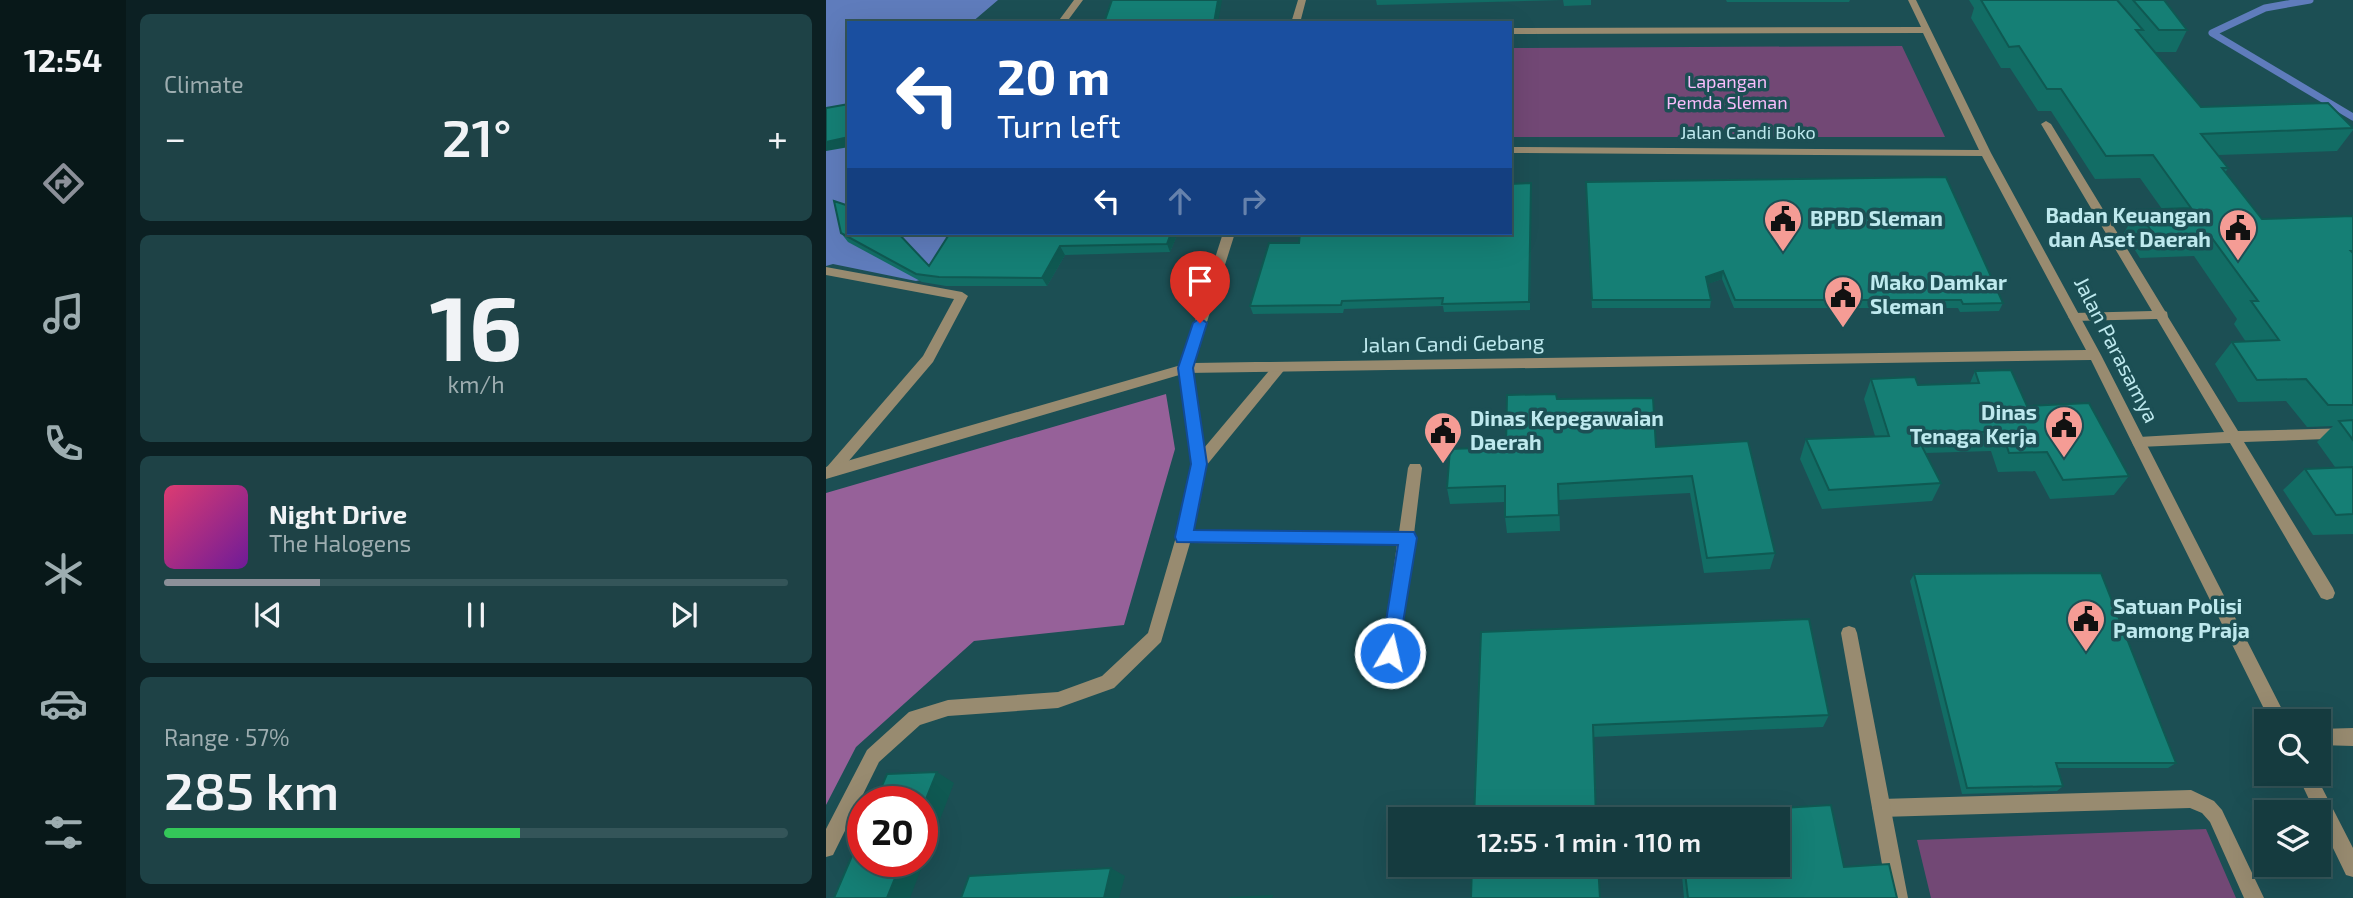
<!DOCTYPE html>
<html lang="en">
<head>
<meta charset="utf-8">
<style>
	:root { --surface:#153b3f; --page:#1e4246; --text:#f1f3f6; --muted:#9dadb0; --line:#345559; --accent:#8c9099 }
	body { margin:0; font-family:"Exo 2",sans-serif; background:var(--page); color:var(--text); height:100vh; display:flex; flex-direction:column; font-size:26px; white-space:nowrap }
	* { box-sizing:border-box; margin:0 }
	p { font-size:23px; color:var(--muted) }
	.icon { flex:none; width:38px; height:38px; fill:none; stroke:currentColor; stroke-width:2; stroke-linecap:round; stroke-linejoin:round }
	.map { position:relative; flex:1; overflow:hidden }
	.panel { display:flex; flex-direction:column; gap:14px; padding:14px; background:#0c2023; width:700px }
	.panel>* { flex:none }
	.hud { position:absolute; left:21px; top:21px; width:665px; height:214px; border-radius:0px; box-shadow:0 7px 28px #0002,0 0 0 2px var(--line); background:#1a4fa0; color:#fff; overflow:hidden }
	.buttons { position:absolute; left:1428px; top:709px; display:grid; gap:14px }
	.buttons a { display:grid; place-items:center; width:77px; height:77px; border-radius:0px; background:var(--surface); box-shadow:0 7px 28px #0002,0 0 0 2px var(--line); font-size:35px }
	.speed { position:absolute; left:21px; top:786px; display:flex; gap:14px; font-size:35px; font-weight:700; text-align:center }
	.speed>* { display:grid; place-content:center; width:91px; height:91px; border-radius:50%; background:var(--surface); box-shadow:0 7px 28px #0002,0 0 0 2px var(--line); line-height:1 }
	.speed .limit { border:10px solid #d22; background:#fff; color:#111 }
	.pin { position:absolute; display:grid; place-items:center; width:60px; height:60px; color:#fff; margin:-72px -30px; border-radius:50% 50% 50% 0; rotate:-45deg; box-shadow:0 0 7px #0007 }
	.pin .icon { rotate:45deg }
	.me { position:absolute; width:77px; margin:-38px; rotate:9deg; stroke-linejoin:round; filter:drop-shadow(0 0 5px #0008) }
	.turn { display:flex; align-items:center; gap:24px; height:147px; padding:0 35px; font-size:32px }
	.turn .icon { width:91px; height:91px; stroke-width:2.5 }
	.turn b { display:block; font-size:49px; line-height:60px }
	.lanes { display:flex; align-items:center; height:66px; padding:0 35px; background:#0003; justify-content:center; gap:35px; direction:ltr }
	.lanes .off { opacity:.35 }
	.big { font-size:52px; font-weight:600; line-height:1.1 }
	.panel .tile { flex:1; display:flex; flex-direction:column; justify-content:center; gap:10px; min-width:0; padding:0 24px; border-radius:10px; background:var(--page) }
	.panel .dial { align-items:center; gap:0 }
	.dial b { font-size:91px; line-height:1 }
	.song { display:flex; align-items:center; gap:21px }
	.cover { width:84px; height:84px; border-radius:10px; background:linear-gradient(135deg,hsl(340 70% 55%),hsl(280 70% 35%)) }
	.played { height:7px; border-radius:4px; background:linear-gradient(90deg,var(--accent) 25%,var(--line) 25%) }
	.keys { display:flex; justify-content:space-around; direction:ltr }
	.heat { display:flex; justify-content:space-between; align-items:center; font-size:38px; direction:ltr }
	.charge { height:10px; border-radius:5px; background:linear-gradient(90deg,#34c759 57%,var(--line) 0) }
	.trip { position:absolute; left:562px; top:807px; width:402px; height:70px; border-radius:0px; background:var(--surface); box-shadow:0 7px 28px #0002,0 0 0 2px var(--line); font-weight:600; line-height:70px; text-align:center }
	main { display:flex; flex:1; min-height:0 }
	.tab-bar { display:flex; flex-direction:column; width:126px; justify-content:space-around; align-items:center; background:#081819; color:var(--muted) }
	.tab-bar .icon { width:49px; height:49px }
	.tab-bar .active { color:var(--accent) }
	.tab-bar b { font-size:32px; color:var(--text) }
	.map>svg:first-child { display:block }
	.green { fill:#724875 }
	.forest { fill:#966199 }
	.water { fill:#5f7cbc }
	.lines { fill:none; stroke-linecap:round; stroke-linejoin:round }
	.stream { stroke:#5f7cbc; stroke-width:7 }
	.lane { fill:#988b70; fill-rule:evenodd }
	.street { fill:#988b70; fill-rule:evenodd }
	.wall { fill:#126d65 }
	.shaded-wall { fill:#0f5952 }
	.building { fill:#157f75; stroke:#0f5952; stroke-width:2 }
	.route { fill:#1a73e8; stroke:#114b97; stroke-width:2 }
	.labels { text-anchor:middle; stroke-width:7; stroke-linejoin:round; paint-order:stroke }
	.far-park-label { font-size:18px; fill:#f8bcfb; stroke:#1c4f54 }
	.far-street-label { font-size:18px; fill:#bee9ee; stroke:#1c4f54 }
	.poi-label { font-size:21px; font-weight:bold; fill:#bee9ee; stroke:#1c4f54; text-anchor:start }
	.street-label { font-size:21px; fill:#bee9ee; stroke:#1c4f54 }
</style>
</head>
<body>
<main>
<nav class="tab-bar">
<b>12:54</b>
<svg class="icon active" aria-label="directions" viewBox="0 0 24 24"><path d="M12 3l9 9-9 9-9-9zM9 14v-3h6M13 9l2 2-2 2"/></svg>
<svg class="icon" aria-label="music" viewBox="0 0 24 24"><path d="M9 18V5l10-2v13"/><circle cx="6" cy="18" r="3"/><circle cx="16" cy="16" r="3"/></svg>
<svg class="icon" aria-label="phone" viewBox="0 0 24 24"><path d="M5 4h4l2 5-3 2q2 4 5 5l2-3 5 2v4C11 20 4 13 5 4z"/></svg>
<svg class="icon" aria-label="climate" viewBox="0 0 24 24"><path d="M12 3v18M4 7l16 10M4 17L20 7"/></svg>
<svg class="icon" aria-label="car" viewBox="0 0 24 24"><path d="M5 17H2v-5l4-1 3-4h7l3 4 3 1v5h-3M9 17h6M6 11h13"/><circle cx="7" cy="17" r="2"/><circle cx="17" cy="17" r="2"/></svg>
<svg class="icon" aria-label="filters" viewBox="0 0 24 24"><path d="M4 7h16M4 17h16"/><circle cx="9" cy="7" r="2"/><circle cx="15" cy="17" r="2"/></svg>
</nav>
<section class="panel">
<div class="tile"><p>Climate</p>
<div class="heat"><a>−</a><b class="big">21°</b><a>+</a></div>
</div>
<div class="tile dial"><b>16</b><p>km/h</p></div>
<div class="tile">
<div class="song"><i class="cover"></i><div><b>Night Drive</b><p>The Halogens</p></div></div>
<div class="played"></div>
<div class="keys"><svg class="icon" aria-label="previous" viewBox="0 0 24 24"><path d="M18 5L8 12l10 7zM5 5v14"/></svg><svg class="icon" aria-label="pause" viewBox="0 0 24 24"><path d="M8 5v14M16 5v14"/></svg><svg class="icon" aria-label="next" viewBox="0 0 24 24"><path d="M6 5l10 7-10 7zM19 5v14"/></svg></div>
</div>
<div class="tile"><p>Range · 57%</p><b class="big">285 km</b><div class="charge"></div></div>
</section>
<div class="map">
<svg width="1527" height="898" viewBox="0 0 1527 898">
	<rect width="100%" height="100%" fill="#1c4f54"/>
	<!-- green -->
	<path class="green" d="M1076,46L1119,137H684V48Z
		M1380,829L1410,898H1105L1091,840Z"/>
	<!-- forest -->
	<path class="forest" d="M340,394L349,449L298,625L148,641L30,747L0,805V493Z"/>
	<!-- water -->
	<path class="water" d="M0,0H172L145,23H23V233H112L123,239L116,275L90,281L7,264L0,266Z"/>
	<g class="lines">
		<!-- stream -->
		<path class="stream" d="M1484,0L1439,8L1386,33L1527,117"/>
		<!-- lane -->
		<path class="lane" d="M248,0H257L240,23H231Z
			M1220,121L1225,124L1339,311L1341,312L1342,317L1412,431L1527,428V438L1418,442L1507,588L1509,593L1507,598L1501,600L1495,598L1404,443L1313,447L1308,446L1306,442L1308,438L1313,437L1398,432L1331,319L1248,321L1242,317L1248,313L1326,311L1215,124Z
			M0,267L136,292L142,296L107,362L10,476H0V468L97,356L128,299L0,275Z
			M360,363L367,368L378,448L448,365H458L460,368L380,466L367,531L573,532L582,468L584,464H594L596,468L588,534L590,538L586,543L570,658L564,661L558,658L556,653L571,544L364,543L335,642L288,688L232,708L122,716L94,725L53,762L7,855L0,857V829L41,750L83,712L122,700L232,692L276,676L322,633L350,537L366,464L353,368Z
			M1527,728V746L1493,745V729Z
			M1365,790L1388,801L1396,810L1438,898H1418L1384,822L1376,813L1364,808L1055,817L1049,814L1046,808L1049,802L1055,799Z"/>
		<!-- street -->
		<path class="street" d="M472,0H480L474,23H465Z
			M1082,0H1090L1165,153L1275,355L1462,721H1444L1265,360L360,373L0,479V467L355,365L397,233H409L368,363L1260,350L1156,156L684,153V147L1153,150L1097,33L684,34V28L1095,27Z
			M1023,626L1029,628L1031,633L1082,898H1062L1015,633L1017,628Z
			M1471,774H1489L1527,848V877L1520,875L1493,819V812H1489Z"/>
	</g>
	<!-- wall -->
	<path class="wall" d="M550,0H765V5L738,6L737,0L551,5Z
		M900,0H1024L1023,2H901Z
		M1143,0H1338L1361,30L1350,52H1328L1375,107L1527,128V130L1511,151L1392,155L1402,168L1399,173L1436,219L1527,216V534L1487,535L1457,490L1479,469L1509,467L1491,442L1507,426L1481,427L1460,401L1412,402L1389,364L1406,342H1420L1408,324L1411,319L1368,256L1314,258L1298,233L1311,210L1336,209L1314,178L1269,179L1225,111H1212L1184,68H1175L1145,18L1148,8Z
		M760,182L1177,303L1173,311L1134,312L1132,308H908L896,279L881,284L885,300L884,308H766Z
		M705,183L704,310L618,312L617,306L518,309L517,313L427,314L424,306L473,243Z
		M15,233L103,266L124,233H352L344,252L239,255L221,286H120L96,282L22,242Z
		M1149,371L1303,476L1288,495L1224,499L1209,471L1172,472L1165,451L1100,453L1115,483L1106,501L996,509L974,459L980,439L1049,436L1038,399L1045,379L1092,385L1144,383Z
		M731,399L830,447L922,441L949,553L944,569L878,573L864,493L733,500L734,531L681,533L679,517V502L624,504L621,488L680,447Z
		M1088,574L1350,763L1342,768H1232L1237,786L1231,791L1136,794L1084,581Z
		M655,632L1003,715L997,727L767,737Z
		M1005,805L1018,867L1063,864L1071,898H858L855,864H952V819H851L853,814Z"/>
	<!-- shaded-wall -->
	<path class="shaded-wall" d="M392,0H396L392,23H388Z
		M23,137V147L0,151V142Z
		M345,233H352L344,252L341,244Z
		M234,246L239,255L221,286L216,278Z
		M897,271L896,279L879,285L880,277Z
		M111,772L128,783L84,898H61L76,861H96V809Z
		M285,868L299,876L293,898H278Z"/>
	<!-- building -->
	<path class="building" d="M286,0H392L388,23H278Z
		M1155,0H1291L1317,30H1310L1375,107L1502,103L1527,128L1375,134L1402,168H1396L1436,219L1527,216V251H1525L1527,253V405H1502L1480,379L1431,380L1406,342L1453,340L1425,301H1432L1383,234L1328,235L1311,210L1365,208L1327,155L1280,156L1235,89H1221L1193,46L1183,47Z
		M1307,0H1338L1361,30H1333Z
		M23,104V137L0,142V108Z
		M1120,177L1177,303L1137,304L1135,300H909L897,271L880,277L885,300H766L760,182Z
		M705,183L703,302L616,304L617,298L516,301L515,305L424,306L443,243H473L474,233H684V184Z
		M8,201L23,206V233H72L103,266L124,233H345L341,244L234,246L216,278L113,277L90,274L15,233Z
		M1185,370L1201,406L1263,403L1303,476L1237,480L1221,452L1183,453L1176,431L1090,435L1115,483L1003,490L980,439L1063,436L1045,379L1089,377L1092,385L1153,383L1149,371Z
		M730,394L731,399L827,398L830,447L922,441L949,553L881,558L866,476L732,484L733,515L679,517V486L621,488L624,449L680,447L681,395Z
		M1527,420V440L1513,421Z
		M1527,467V514L1510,515L1479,469Z
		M1275,573L1350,763H1230L1237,786L1141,788L1088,574Z
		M983,619L1003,715L767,725L770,819H648L655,632Z
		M111,772L96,809V802H49L61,774Z
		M1005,805L1018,867L1063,864L1071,898H862L858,864H952V819H853V814Z
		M37,830V861H76L61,898H8Z
		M646,864H772L774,898H645Z
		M285,868L278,898H135L143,876Z
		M446,896L445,898H403Z"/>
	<!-- route -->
	<path class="route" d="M374,318L381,323L367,368L381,464L368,530L588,532L591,538L571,659L564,662L558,659L555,653L572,545L351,542L349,537L365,464L352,368L367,323Z"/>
	<!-- icons -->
	<defs>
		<symbol id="civic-pin" viewBox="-11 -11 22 30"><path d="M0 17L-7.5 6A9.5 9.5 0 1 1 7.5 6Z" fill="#f59c95" stroke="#1c4f54"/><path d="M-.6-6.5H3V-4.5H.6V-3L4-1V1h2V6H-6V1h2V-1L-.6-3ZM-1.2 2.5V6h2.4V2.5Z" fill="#111"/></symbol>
	</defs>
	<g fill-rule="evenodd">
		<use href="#civic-pin" x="935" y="197" width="44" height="60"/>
		<use href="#civic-pin" x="1390" y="206" width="44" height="60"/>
		<use href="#civic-pin" x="995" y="273" width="44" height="60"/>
		<use href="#civic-pin" x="1216" y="403" width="44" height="60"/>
		<use href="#civic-pin" x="595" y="409" width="44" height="60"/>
		<use href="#civic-pin" x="1238" y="597" width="44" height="60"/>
	</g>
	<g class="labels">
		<!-- far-park labels -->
		<g class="far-park-label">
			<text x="901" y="88">Lapangan<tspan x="901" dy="21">Pemda Sleman</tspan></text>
		</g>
		<!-- far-street labels -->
		<g class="far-street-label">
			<text x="922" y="139">Jalan Candi Boko</text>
		</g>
		<!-- poi labels -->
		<g class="poi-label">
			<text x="1385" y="223" text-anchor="end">Badan Keuangan<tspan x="1385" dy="24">dan Aset Daerah</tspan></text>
			<text x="984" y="226">BPBD Sleman</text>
			<text x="1044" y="290">Mako Damkar<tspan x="1044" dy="24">Sleman</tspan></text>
			<text x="1211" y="420" text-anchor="end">Dinas<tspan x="1211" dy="24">Tenaga Kerja</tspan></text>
			<text x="644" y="426">Dinas Kepegawaian<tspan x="644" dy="24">Daerah</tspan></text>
			<text x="1287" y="614">Satuan Polisi<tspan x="1287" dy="24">Pamong Praja</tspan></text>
		</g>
		<!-- street labels -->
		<g class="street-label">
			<text transform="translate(627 344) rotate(-1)" y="7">Jalan Candi Gebang</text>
			<text transform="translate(1290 350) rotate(63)" y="7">Jalan Parasamya</text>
		</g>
	</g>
</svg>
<div class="buttons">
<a><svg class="icon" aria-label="search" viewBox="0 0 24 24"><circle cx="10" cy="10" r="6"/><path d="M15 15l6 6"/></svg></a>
<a><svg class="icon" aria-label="layers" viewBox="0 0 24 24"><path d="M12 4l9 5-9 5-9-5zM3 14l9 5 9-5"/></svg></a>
</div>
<div class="speed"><div class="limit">20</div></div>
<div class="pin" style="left:374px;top:323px;background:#d93025"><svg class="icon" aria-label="arrive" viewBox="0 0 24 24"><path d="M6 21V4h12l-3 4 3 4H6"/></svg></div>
<svg class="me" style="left:564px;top:653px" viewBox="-20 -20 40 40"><circle r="17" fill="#1a73e8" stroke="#fff" stroke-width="3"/><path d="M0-11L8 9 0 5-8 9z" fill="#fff"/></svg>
<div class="trip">12:55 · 1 min · 110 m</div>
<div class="hud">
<div class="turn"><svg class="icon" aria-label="left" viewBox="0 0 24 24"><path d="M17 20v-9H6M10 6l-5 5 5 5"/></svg><div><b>20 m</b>Turn left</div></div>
<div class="lanes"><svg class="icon" aria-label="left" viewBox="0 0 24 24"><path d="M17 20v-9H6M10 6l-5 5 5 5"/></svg><svg class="icon off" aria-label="ahead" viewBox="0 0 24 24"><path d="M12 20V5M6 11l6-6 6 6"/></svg><svg class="icon off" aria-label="right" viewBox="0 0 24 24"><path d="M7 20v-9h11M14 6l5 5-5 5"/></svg></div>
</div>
</div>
</main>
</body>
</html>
